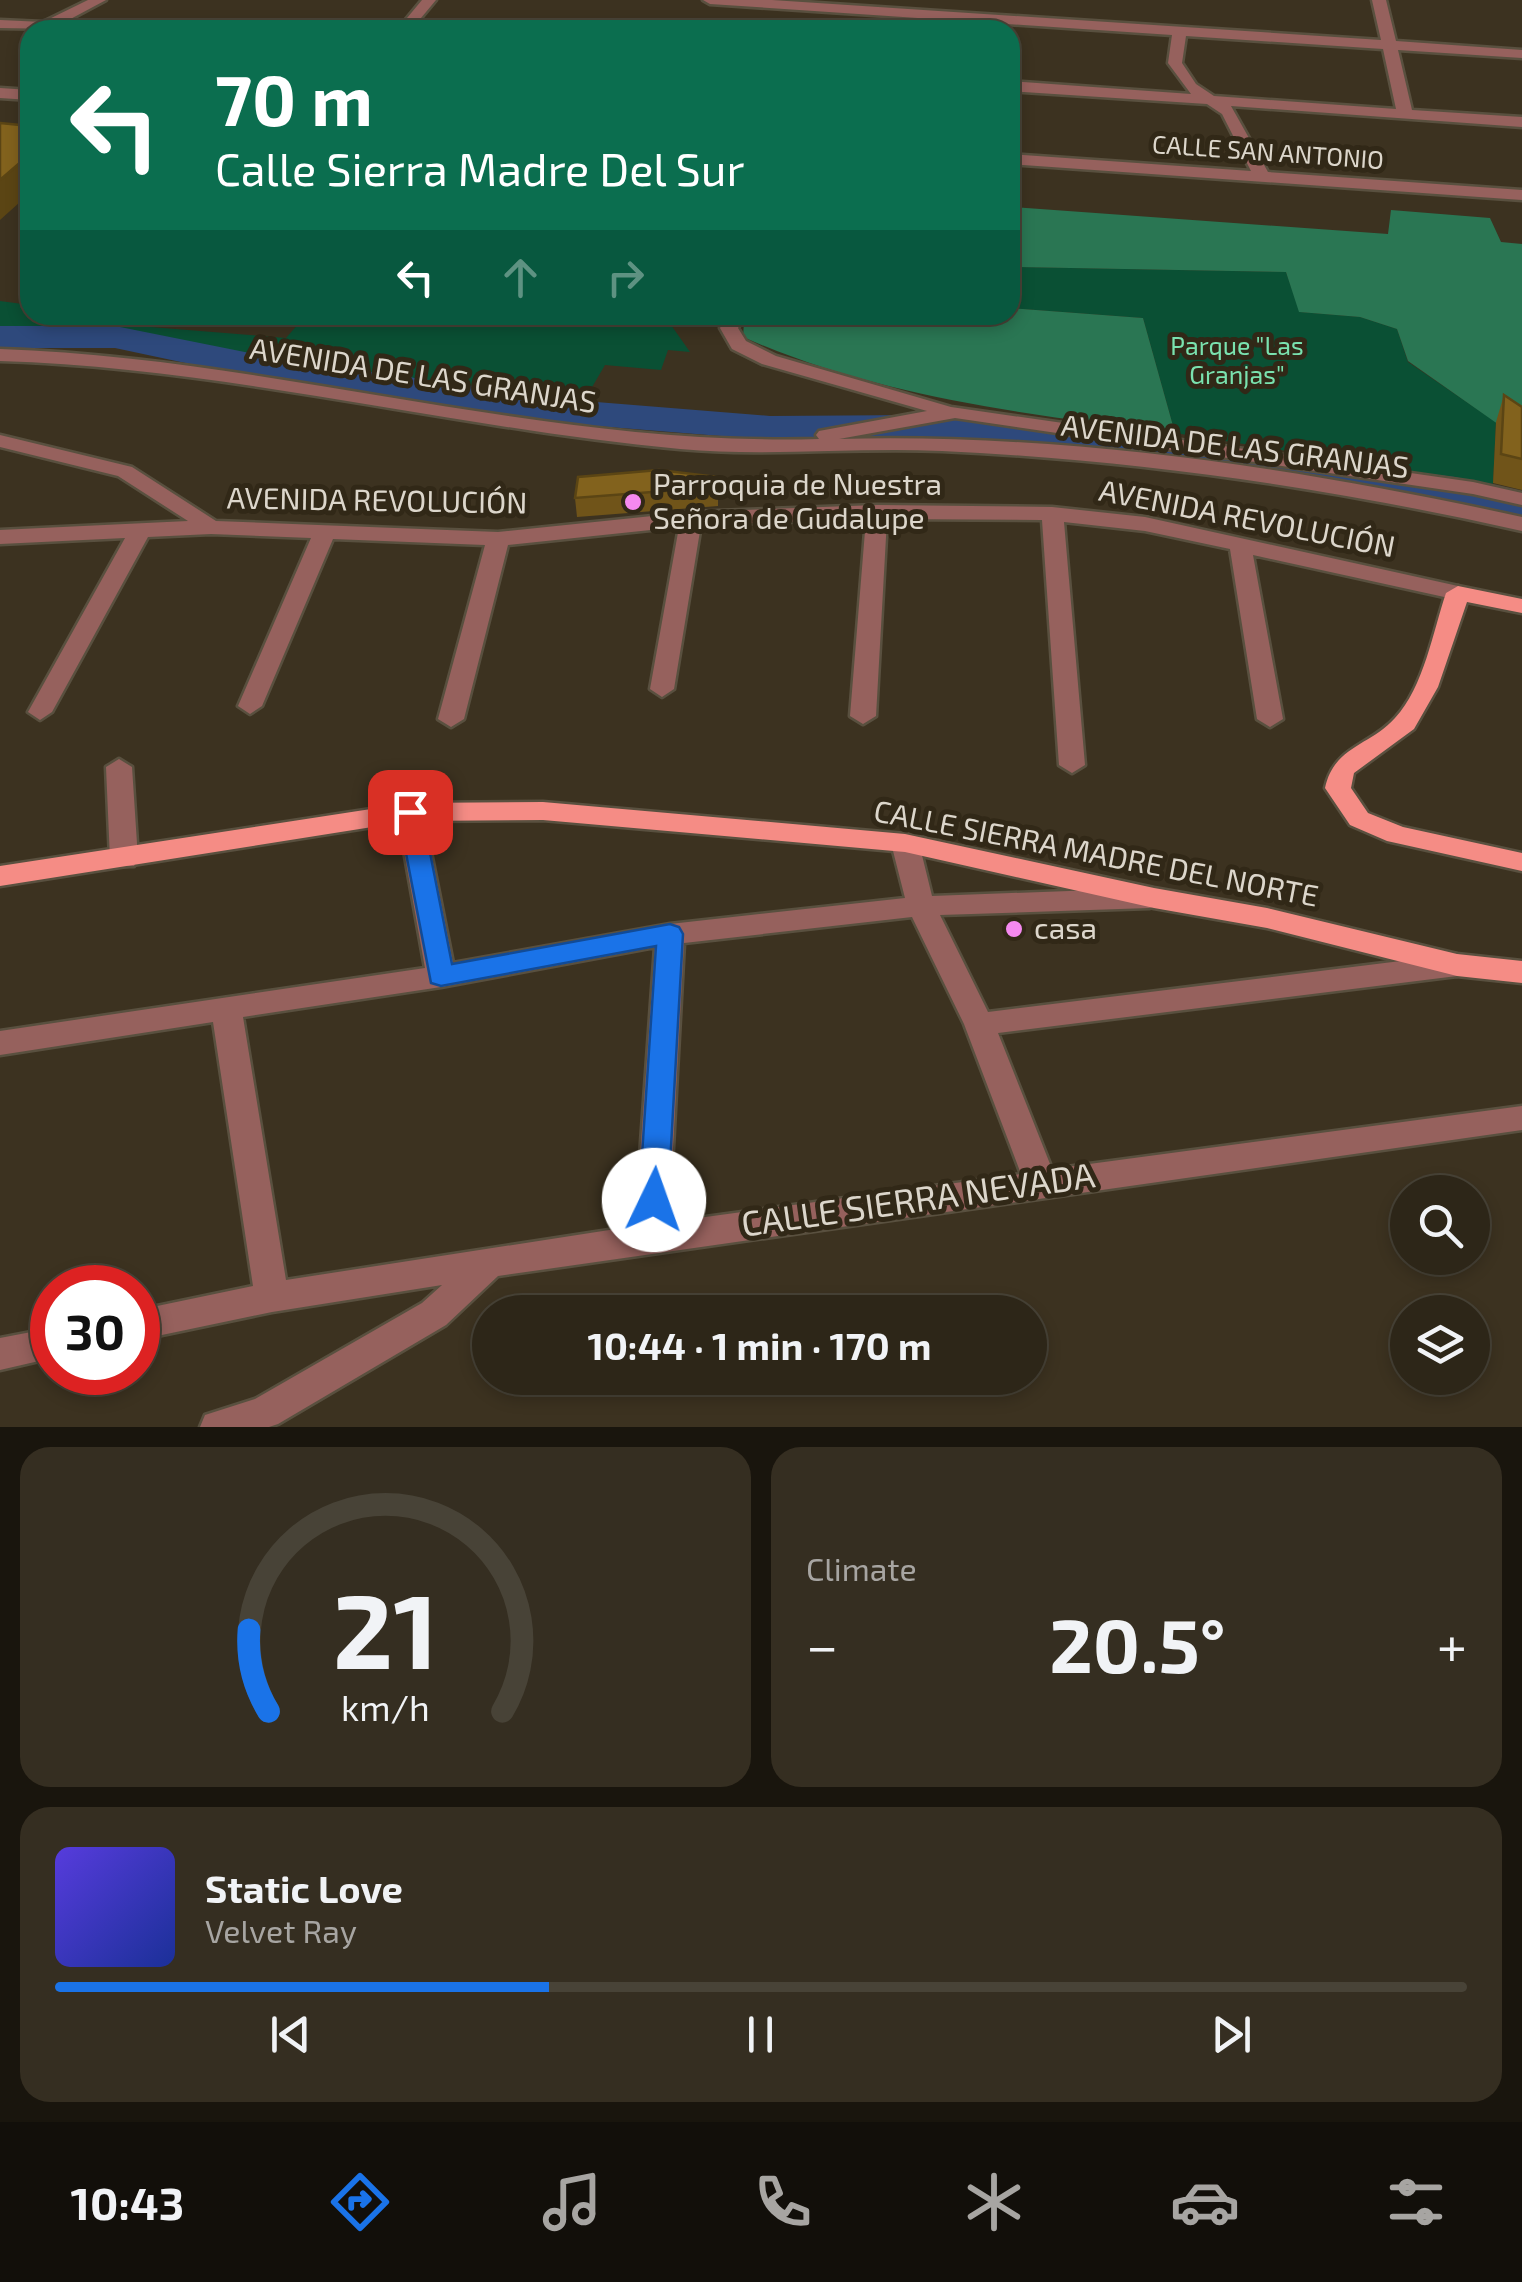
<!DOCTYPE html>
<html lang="en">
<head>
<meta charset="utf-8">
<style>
	:root { --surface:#2d2618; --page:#352e21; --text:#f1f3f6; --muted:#a7a5a2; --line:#484337; --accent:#1a73e8 }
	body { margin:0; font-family:"Exo 2",sans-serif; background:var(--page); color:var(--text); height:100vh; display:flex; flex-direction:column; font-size:38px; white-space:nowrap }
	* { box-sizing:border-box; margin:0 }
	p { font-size:32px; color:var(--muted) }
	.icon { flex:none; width:55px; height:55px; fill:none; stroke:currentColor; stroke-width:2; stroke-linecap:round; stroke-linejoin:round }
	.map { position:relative; height:1427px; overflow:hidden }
	.sheet { display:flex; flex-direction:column; gap:20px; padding:20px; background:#19150d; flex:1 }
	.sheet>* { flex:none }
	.banner { position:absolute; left:20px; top:20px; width:1000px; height:305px; border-radius:30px; box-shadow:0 5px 15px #0003,0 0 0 2px var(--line); background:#0b6e4f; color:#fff; overflow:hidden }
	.fabs { position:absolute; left:1390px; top:1175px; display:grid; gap:20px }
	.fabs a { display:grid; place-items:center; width:100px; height:100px; border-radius:50%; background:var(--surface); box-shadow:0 5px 15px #0003,0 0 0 2px var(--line); font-size:50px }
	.speed { position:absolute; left:30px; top:1265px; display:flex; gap:20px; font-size:50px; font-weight:700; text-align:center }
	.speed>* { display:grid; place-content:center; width:130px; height:130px; border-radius:50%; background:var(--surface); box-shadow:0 5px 15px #0003,0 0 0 2px var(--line); line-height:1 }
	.speed .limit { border:15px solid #d22; background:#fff; color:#111 }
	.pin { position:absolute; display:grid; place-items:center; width:85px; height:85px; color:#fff; margin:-42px; border-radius:20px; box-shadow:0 5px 15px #0006 }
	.me { position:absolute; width:110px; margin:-55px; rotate:3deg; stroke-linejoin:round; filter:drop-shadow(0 0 8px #0008) }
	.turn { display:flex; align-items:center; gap:35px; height:210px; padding:0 30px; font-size:45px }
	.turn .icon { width:130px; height:130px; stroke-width:2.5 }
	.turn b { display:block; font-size:70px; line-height:85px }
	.lanes { display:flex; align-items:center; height:95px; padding:0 30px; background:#0003; justify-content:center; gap:50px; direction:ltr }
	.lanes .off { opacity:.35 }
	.big { font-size:75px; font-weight:700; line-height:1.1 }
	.sheet .card { flex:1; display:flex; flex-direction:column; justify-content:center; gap:15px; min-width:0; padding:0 35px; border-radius:30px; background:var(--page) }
	.sheet .dial { align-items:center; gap:0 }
	.dial svg { height:260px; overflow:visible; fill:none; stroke:var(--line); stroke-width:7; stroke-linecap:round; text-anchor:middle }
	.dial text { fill:var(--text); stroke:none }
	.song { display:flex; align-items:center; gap:30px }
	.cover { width:120px; height:120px; border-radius:15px; background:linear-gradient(135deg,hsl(250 70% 55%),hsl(230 70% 35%)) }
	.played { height:10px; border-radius:5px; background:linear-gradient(90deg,var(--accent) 35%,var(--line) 35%) }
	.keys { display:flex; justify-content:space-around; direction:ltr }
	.heat { display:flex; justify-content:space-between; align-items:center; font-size:55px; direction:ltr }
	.sheet .tiles { flex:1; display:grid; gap:20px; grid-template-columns:1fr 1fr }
	.card:last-child { grid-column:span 2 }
	.trip { position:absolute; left:472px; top:1295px; width:575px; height:100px; border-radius:50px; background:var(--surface); box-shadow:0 5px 15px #0003,0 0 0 2px var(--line); font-weight:700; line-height:100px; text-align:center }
	.dock { display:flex; height:160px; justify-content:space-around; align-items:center; background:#120f0a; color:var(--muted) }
	.dock .icon { width:70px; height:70px }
	.dock .current { color:var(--accent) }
	.dock b { font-size:45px; color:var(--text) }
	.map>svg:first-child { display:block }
	.green { fill:#0a5034 }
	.forest { fill:#2a7653 }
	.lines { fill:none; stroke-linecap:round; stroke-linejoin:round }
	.river { fill:#2e497c; fill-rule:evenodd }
	.minor-casing { stroke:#59503f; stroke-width:5 }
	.major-casing { stroke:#59503f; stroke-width:5 }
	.minor { fill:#96615d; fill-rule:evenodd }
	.major { fill:#f58c85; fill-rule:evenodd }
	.wall { fill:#705419 }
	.shaded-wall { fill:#5b4514 }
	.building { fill:#82621d; stroke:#5b4514; stroke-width:2.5 }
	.route { fill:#1a73e8; stroke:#114b97; stroke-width:2.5 }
	.poi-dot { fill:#f589ef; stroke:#312817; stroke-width:4 }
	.labels { text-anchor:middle; stroke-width:10; stroke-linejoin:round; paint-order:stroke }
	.far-street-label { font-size:25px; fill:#dcd6cb; stroke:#312817 }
	.far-park-label { font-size:25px; fill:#7ae2af; stroke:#312817 }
	.street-label { font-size:30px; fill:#dcd6cb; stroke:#312817 }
	.poi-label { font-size:30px; fill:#dcd6cb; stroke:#312817; text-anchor:start }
	.near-street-label { font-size:35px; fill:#dcd6cb; stroke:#312817 }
</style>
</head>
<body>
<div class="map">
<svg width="1522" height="1427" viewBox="0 0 1522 1427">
	<rect width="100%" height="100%" fill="#3c3220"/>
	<!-- green -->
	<path class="green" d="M1010,267L1286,272L1300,312L1360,317L1397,329L1408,362L1496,422L1493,484L1175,433L1143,318L1010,308Z
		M0,301L30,305V315H69L101,323L286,338L306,315H664L690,352L668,350L661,370L605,365L581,406L288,368L118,334H0Z"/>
	<!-- forest -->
	<path class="forest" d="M1012,207L1388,234L1391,210L1490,218L1501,242L1522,244V441L1408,361L1397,329L1360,317L1299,312L1286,272L1010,267Z
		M1010,308L1143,318L1175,433C1026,414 881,398 743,337L744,322L758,315H1010Z"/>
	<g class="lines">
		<!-- river -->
		<path class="river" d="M0,326H115L284,360L584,401L770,416L919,415L1115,431L1189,445L1455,477L1522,493V519L1455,503L1189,471L1115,455L919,439L770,440L584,425L284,384L115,348H0Z"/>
		<defs>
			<path id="minor" d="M88,0H106L63,23L118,26L125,30L0,28V20L43,22Z
				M422,0H436L411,30H397Z
				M703,0H772L1381,40L1372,0H1386L1396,41L1522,50V58L1398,50L1412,110L1522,117V127L1231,106L1268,172L1522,190V200L1010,164V154L1251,171L1222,114L1207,104L1010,91V81L1191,94L1168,63L1172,35L710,4ZM1186,36L1383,49L1396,109L1214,96L1196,84L1182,63Z
				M0,88L30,90V100L0,98Z
				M728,315H746L738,328L746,341L776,356L951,407L1473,482L1522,493V505L1473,494L955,418L839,439C1067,433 1299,468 1522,517V531C1331,488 1137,460 942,451C855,447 767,457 680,449C452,428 229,368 0,361V349C275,358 542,447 819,439L816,435L819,431L927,411L762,364L732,349L720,328Z
				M0,435L132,467L216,521L498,532L691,512L877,505L1052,507L1145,517L1458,586L1470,593L1458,600L1253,555L1283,719L1270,727L1257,719L1230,549L1145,531L1064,522L1085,765L1072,773L1059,765L1042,520L887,519L876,716L863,724L850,716L866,519L701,525L674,689L662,697L650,689L679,527L508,545L464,719L451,727L438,719L485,545L333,539L262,706L250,714L238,706L311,538L211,534L148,537L52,712L40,720L28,712L125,538L0,544V530L188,521L118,476L0,447Z
				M119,759L132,767L138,859L134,866H114L110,859L106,767Z
				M410,803L419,806L423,812L453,963L670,924L905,898L891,843L895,836H915L919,843L932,896L1149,888L1159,891L1163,898L1159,905L1149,908L940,915L988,1012L1457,954L1467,958L1471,965L1467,972L1457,976L998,1033L1052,1169L1522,1106V1130L498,1276L446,1325L278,1424L269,1427H200L205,1415L255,1399L422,1303L442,1285L272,1312L138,1340V1310L253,1286L213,1022L0,1055V1031L425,968L397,812L401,806ZM912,917L964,1024L1021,1174L669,1222L684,943ZM655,947L635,1226L286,1280L243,1017L441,987Z
				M52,1328V1358L0,1370V1338Z"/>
			<path id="major" d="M1458,586L1522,599V613L1467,602L1438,687L1414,729L1354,773L1351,788L1368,813L1403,827L1522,853V871L1387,841L1350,825L1325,788C1334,746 1370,746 1395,718C1424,687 1433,631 1446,593Z
				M543,802L905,834L1154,888L1267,908L1457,954L1522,961V983L1457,976L1267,928L1154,908L905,852L543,820L410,821L0,886V866L410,803Z"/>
		</defs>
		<!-- minor casing -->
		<use href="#minor" class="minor-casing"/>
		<!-- major casing -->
		<use href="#major" class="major-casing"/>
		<!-- minor -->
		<use href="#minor" class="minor"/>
		<!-- major -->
		<use href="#major" class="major"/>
	</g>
	<!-- wall -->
	<path class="wall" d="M1504,395L1522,407V490L1493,483L1496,422Z
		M718,477V506L577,517L575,498Z"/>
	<!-- shaded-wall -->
	<path class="shaded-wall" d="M30,154V193L0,220V180Z
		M1015,174L1012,207L1010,216V196Z"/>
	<!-- building -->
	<path class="building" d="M0,123L30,126V154L0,180Z
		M1010,174H1015L1010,196Z
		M1504,395L1522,407V459L1501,454Z
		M659,470L718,477L717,487L575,498L578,477Z"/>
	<!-- route -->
	<path class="route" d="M410,804L422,812L452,964L670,924L679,927L683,934L668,1200L664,1209L654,1212L643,1209L639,1200L656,946L441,986L431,983L398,812Z"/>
	<!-- markers -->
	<g class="poi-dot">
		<circle cx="633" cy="502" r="10"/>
		<circle cx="1014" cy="929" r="10"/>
	</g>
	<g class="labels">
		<!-- far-street labels -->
		<g class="far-street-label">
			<text transform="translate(1268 152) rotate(4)" y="9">CALLE SAN ANTONIO</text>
		</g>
		<!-- far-park labels -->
		<g class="far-park-label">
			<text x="1237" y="355">Parque "Las<tspan x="1237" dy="29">Granjas"</tspan></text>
		</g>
		<!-- street labels -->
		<g class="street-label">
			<text transform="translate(423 376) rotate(9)" y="10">AVENIDA DE LAS GRANJAS</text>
			<text transform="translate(1235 447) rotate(7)" y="10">AVENIDA DE LAS GRANJAS</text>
			<text transform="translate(377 501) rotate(1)" y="10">AVENIDA REVOLUCIÓN</text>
			<text transform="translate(1247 519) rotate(11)" y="10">AVENIDA REVOLUCIÓN</text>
			<text transform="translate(1096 854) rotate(11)" y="10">CALLE SIERRA MADRE DEL NORTE</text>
		</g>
		<!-- poi labels -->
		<g class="poi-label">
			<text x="653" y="495">Parroquia de Nuestra<tspan x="653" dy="34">Señora de Gudalupe</tspan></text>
			<text x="1034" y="939">casa</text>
		</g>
		<!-- near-street labels -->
		<g class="near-street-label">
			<text transform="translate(918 1200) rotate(-8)" y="12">CALLE SIERRA NEVADA</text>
		</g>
	</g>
</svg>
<div class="fabs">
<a><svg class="icon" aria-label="search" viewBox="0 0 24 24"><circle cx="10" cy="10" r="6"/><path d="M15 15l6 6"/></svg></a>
<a><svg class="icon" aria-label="layers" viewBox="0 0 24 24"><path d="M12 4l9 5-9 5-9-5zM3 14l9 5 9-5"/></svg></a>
</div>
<div class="speed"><div class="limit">30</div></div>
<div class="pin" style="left:410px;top:812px;background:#d93025"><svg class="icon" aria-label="arrive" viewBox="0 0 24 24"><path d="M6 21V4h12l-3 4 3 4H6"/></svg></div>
<svg class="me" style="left:654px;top:1200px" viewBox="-20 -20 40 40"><circle r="19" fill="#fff"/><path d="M0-13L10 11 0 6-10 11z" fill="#1a73e8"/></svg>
<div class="trip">10:44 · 1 min · 170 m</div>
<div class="banner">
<div class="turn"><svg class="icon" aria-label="left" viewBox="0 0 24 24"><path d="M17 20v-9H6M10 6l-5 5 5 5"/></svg><div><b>70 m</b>Calle Sierra Madre Del Sur</div></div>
<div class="lanes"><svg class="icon" aria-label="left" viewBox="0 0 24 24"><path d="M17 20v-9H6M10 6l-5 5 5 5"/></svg><svg class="icon off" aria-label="ahead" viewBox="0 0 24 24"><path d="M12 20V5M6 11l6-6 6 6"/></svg><svg class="icon off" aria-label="right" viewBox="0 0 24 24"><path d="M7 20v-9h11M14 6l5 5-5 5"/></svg></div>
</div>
</div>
<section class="sheet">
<div class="tiles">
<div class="card dial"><svg viewBox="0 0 100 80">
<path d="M14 69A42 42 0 1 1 86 69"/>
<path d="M14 69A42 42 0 0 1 8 44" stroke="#1a73e8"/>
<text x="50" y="56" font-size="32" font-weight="700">21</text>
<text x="50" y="72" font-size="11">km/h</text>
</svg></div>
<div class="card"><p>Climate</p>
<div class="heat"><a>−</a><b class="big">20.5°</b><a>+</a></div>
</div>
<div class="card">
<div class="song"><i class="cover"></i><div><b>Static Love</b><p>Velvet Ray</p></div></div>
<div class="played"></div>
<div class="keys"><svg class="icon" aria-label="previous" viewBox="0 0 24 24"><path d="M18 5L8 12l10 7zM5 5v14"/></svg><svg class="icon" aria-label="pause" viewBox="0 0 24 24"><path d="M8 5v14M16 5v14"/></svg><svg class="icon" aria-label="next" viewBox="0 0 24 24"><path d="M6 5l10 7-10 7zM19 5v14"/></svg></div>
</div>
</div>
</section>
<nav class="dock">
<b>10:43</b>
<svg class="icon current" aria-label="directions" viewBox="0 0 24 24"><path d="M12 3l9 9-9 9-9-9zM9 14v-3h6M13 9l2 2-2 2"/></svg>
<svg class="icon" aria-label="music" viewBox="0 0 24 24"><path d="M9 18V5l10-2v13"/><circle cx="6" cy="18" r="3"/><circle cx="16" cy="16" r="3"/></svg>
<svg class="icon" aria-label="phone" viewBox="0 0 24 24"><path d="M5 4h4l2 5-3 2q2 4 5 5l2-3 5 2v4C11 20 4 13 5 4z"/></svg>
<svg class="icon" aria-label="climate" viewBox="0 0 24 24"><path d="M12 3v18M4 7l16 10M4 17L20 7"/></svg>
<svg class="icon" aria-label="car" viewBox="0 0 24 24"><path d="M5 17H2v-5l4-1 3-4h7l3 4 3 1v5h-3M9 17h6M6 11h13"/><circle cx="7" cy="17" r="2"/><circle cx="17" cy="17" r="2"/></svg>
<svg class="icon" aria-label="filters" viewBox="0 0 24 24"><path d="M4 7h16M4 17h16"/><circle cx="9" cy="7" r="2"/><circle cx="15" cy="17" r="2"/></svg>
</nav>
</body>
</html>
